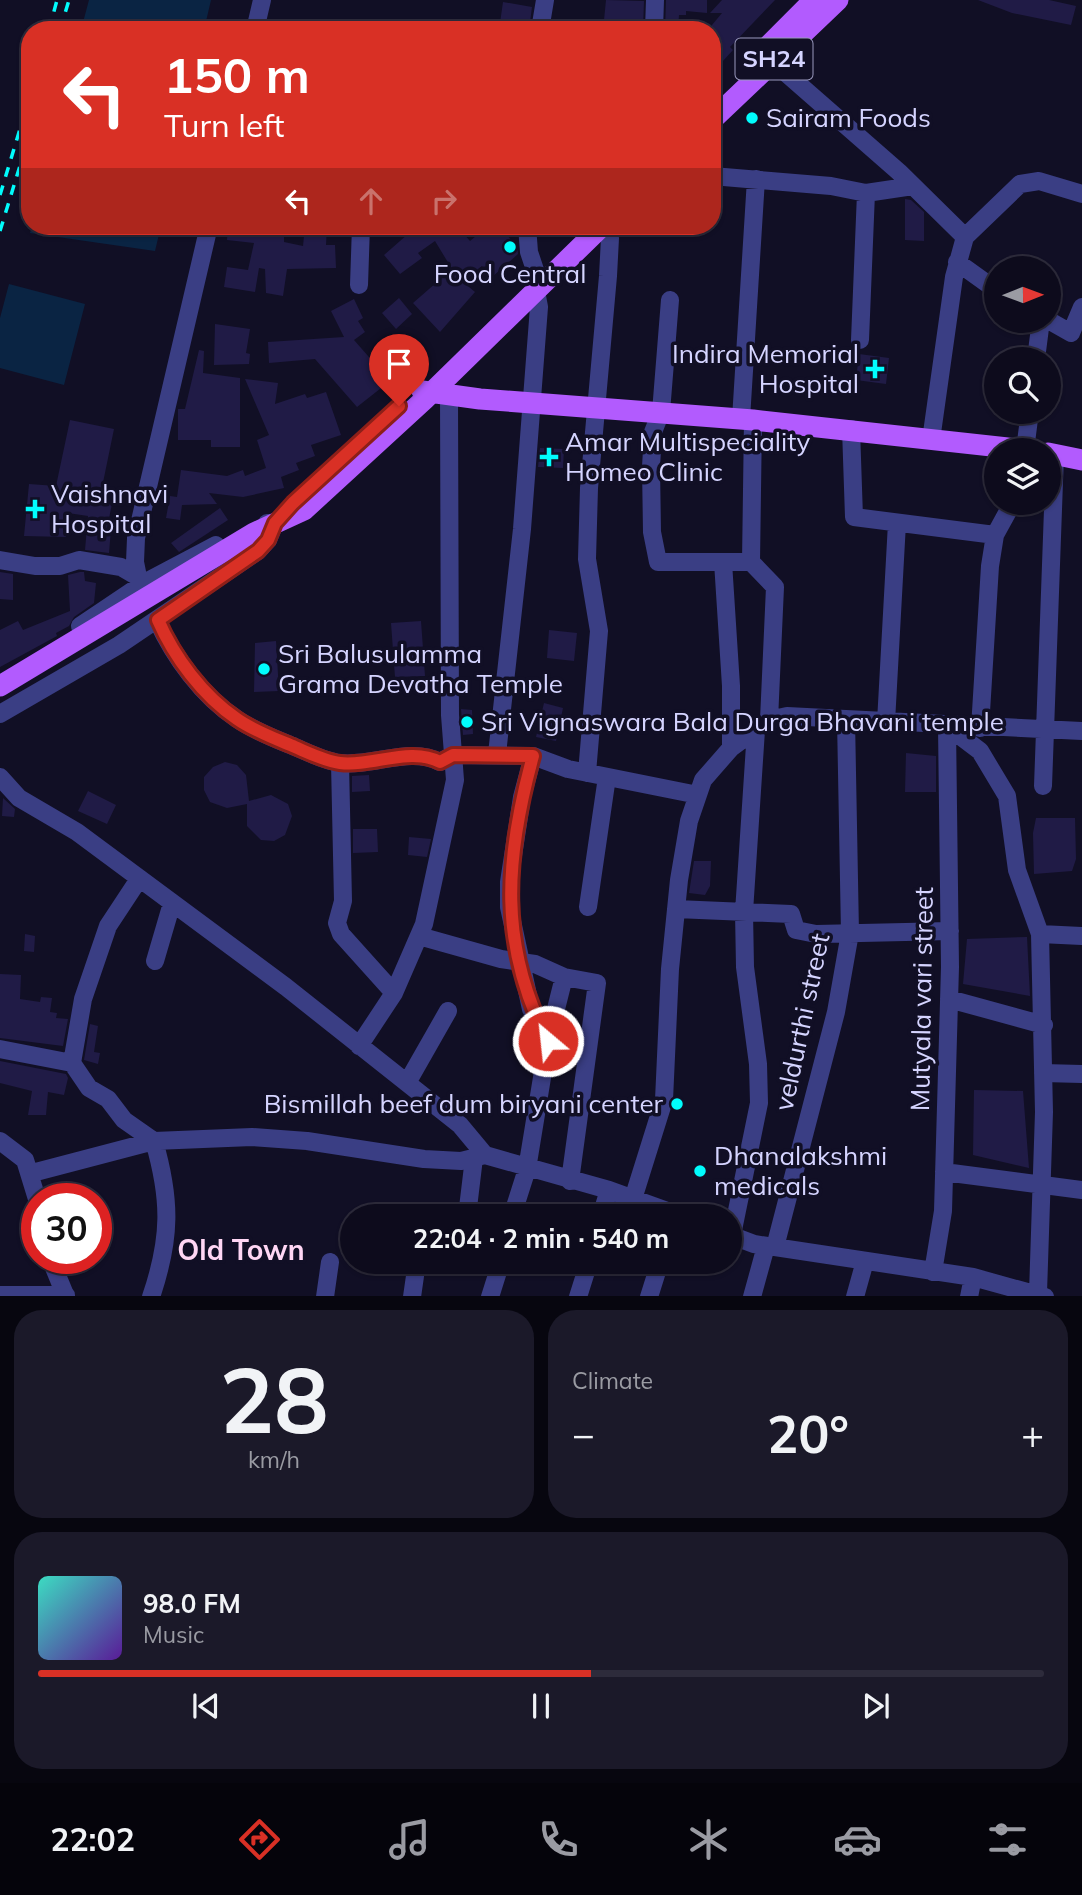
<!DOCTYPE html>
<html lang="en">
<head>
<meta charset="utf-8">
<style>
	:root { --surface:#0d0b1c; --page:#1b1929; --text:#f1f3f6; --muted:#9a9ba3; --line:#2d2b3b; --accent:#d93025 }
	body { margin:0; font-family:Mulish,sans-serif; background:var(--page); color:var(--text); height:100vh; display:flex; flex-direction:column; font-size:26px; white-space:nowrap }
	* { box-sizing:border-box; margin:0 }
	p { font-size:23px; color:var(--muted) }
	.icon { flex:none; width:38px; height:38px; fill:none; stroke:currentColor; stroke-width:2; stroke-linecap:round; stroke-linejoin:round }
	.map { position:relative; height:1296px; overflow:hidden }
	.drawer { display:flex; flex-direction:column; gap:14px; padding:14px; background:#07060f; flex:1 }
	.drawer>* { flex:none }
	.banner { position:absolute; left:21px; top:21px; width:700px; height:214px; border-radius:28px; box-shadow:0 2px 5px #0004,0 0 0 2px var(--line); background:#d93025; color:#fff; overflow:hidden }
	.needle { width:46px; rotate:89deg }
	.fabs { position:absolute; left:984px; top:256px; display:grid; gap:14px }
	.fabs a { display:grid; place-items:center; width:77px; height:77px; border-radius:50%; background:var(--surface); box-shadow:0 2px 5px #0004,0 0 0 2px var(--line); font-size:35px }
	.speed { position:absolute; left:21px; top:1183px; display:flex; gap:14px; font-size:35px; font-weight:700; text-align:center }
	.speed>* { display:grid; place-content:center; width:91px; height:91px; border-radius:50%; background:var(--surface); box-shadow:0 2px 5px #0004,0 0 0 2px var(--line); line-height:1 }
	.speed .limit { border:10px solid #d22; background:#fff; color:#111 }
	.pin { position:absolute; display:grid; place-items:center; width:60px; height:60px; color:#fff; margin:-72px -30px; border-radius:50% 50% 50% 0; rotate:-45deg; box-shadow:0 0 7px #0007 }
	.pin .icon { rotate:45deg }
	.me { position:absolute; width:77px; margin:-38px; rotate:332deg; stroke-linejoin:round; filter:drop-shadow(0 0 5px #0008) }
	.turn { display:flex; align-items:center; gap:24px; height:147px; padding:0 28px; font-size:32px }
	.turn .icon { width:91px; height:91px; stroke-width:2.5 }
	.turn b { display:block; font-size:49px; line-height:60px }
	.lanes { display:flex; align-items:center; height:66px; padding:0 28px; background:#0003; justify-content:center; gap:35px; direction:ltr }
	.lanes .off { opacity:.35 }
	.big { font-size:52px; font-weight:700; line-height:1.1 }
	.drawer .card { flex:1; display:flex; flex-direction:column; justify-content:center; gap:10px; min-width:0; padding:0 24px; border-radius:28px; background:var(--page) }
	.drawer .dial { align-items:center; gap:0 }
	.dial b { font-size:91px; line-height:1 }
	.song { display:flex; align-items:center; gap:21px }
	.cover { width:84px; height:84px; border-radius:10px; background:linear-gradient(135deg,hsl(170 70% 55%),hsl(270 70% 35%)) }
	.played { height:7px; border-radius:4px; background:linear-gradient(90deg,var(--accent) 55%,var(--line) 55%) }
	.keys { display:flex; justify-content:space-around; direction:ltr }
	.heat { display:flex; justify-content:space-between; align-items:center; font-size:38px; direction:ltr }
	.drawer .tiles { flex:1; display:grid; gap:14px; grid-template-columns:1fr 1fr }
	.card:last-child { grid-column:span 2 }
	.trip { position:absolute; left:340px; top:1204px; width:402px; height:70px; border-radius:35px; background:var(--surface); box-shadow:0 2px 5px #0004,0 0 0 2px var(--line); font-weight:700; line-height:70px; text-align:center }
	.menu { display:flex; height:112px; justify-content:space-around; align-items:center; background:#05040b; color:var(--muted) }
	.menu .icon { width:49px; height:49px }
	.menu .selected { color:var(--accent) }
	.menu b { font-size:32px; color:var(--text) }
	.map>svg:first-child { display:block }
	.water { fill:#0a2443 }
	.building { fill:#201b46 }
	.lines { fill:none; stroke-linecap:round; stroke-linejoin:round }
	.minor { stroke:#3a3e84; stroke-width:18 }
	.major { stroke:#b25bfe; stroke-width:21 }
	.rail { stroke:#01fcfd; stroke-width:3.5; stroke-dasharray:10 9; stroke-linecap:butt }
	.route-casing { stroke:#8d1f18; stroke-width:18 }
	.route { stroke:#d93025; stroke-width:12 }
	.poi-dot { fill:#01fcfd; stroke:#110f25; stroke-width:2.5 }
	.labels { text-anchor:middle; stroke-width:7; stroke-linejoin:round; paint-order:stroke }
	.shield { fill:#110f25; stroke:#9a99be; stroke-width:2 }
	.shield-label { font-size:24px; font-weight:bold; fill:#d5d4ff }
	.poi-label { font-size:26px; fill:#d5d4ff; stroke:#110f25; text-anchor:start }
	.street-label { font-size:26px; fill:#d5d4ff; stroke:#110f25 }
	.neighbourhood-label { font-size:28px; font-weight:bold; fill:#ffd6f4; stroke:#110f25 }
</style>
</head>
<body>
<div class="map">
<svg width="1082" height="1297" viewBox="0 0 1082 1297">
	<rect width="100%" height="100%" fill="#110f25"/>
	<!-- water -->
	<path class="water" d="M89,0H211L204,30H81Z
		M32,226H161L155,251L30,233Z
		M9,284L85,304L64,385L0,368V318Z"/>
	<!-- building -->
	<path class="building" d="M606,0L644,1L643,30H603Z
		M666,0H707V13L686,11V15H679L678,30H665Z
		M722,0H775L730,47L733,50L712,73V25L722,13H710Z
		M978,0H1049L1076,6L1071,25L1012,13Z
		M503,2L532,7L529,30H499Z
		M296,20L326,21V30H295Z
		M905,199L911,200L924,212V241L905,240Z
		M228,226H284V242L303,246L305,226H327L326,245H335L336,268L287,269L283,296L266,293L265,269L259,268L255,292L224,287L227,267L248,270L254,243L227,240Z
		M411,226H434L438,232L445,226H457L470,241L488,226H497L517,245L518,254L491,278L482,266L463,282L475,292L440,332L413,303L452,269L435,241L418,253L422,258L400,274L384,255L408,234L405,230Z
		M399,298L412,314L396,329L382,313Z
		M354,299L363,318L358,321L365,332L354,340L390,381L357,407L315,359L269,363L268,342L344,337L331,311Z
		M215,324L250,329L246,353L250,354L249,364L214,365Z
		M199,350L204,351L203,373L240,378V447H211V440H178V409H185Z
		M859,354L889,358L886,384L856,380Z
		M245,379L278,383L275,404L305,394L307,398L326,392L341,435L311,445L315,456L296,463L299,470L281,477L284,488L243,497L209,493L217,504L182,505L180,520L166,518L170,496L177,497L181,470L227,476L243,470L245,476L266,468L257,440L269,435Z
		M70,420L114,429L99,502L112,504L107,528L111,529L109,553L85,550L88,516L68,513L66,537L24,536L29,484L56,486Z
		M540,448L564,449L563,468L538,467Z
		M220,508L228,520L179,552L171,543Z
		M0,572L13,574V600L0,599Z
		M80,572H84L85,581L96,583L94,603L74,617L69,626L56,633L57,636L0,667V630L18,621L23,630L70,611L68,575Z
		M421,621L425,676L395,677L391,623Z
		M549,630L577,633L574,661L547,658Z
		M276,641L279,691L254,692L255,643Z
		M544,703L563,708L556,741L536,737Z
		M461,709L472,710L473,734L463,735Z
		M906,753L936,756V792H905Z
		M225,762L237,765L246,775L249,801L271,795L288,804L292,816L285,835L274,841L261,840L247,826V804L227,808L210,802L204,790V777L213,767Z
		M369,775L370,791L352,792V776Z
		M88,791L116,805L107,824L78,811Z
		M3,798L15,809L14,817L2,816Z
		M1036,818H1075L1076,859L1072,871L1034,874L1033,833Z
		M353,829H377L378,852L353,853Z
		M409,837L431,839L427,857L408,855Z
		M694,861H711L710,886L705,895L689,893Z
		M25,934L35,936L34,952L24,951Z
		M1027,937L1030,996L963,984L967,939Z
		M0,974L21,975L20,999L40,1002L41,997L52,998L50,1012L57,1013L56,1018L68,1019L63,1046L0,1038Z
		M90,1024L98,1026L94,1052L100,1053L98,1064L84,1060Z
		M0,1061L66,1074L68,1078L64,1095L48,1092L46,1115H28L32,1091L0,1083Z
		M974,1090L1023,1091L1029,1168L973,1155Z"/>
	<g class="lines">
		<!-- minor -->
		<path class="minor" d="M255,30L262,0
			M540,30L545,0
			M654,30L655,0
			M763,53L899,172L965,237
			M712,176L831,186L866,193L913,186
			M209,226L136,538L135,562L138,577L144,583L216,545
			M527,226L529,252L536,273
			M957,262L996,290
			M359,285L361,226
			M670,300L661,412L653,432L651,467L652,532L658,562H751L753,420
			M1048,320L1071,333L1082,307
			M860,340L866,193
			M1036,359L1041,320
			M741,419L756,179
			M851,429L854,517L995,535
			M931,440L954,277L965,237L1020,184L1039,181L1082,194
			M1025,450L1030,411
			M0,560L35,566H60L79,560L121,567L138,577
			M723,562L731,686V748
			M751,562L775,587L769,720
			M157,620C174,657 202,696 237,719C254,731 276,739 295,747C309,753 325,761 340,763C373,767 410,746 440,762L453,755L533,756L568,769L698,795
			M80,626L144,583
			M0,714L119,645L258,551L268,540L275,523H267
			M886,722L897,523
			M947,726L980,751L1007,796L1017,870L1040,934L1044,1112L1038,1293
			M980,728L990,566L995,535L1013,502
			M497,754L522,529L539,307L536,291
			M340,763L343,901L337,923L341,934L394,993
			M587,773L599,631L587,559L589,488L608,276L610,238L604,226
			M0,777L19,798L77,832L286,987L460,1125L485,1155
			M1043,786L1055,454
			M588,907L607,777
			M676,909L791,914L796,930L816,934L950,931
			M1040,934L1082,936
			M419,936L501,959L535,964L564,977L597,983L570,1181
			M155,961L172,903
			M949,999L1044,1025
			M548,1041L564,977
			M359,1046L394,993L424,924L455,780L450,715L449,395
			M0,1049L72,1063L89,1088L108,1099L124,1120L154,1141C171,1200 171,1238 151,1297
			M72,1063L83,999L108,926L139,879
			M1043,1073L1082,1074
			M407,1083L448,1011
			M0,1141L25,1160L37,1199
			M944,1172L1082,1190
			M32,1173L154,1141L252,1137L307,1141L424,1159L461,1161L485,1155L609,1190L681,1216
			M633,1199L664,1100L670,969L679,880L689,821L703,780L731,748L769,720L787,716L1082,731
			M467,1216L474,1158
			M512,1216L527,1169L548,1041L531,1009L509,907V882L522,797L533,756
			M601,1216L609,1190
			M730,1235L754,1244L973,1277L1045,1297
			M732,1235L759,1103L758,1064L745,967L744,912L756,730
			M775,1247L836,1012L850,933L846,719
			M50,1258L66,1297
			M933,1272L943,1211L950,967L947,726
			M0,1295H66
			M325,1297L330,1262
			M412,1297L417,1262
			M490,1297L501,1262
			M578,1297L589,1262
			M649,1297L660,1262
			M752,1297L766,1246
			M855,1297L865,1261
			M969,1297L973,1277"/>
		<!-- major -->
		<path class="major" d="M761,53L814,0
			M712,120L838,0
			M422,391L480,399L753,420L1027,450
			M1048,453L1082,460
			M0,686L254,533L304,510L425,399L602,226"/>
		<!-- rail -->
		<path class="rail" d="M49,30L57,0
			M60,30L69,0
			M0,195L30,96
			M0,231L30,133"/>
	</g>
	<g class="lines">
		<defs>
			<path id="route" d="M399,406L293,503L275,523L268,540L258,551L158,620C174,657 203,696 237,719C254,731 276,739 295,747C309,753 325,761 340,763C373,767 410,746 440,762L453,755L533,756C505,858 498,944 548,1041"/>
		</defs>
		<!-- route casing -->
		<use href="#route" class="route-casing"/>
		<!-- route -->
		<use href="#route" class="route"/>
	</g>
	<!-- markers -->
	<g class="poi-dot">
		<circle cx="752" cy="118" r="7"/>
		<circle cx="510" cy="247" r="7"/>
		<path d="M871.5 358.5h7v7h7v7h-7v7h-7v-7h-7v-7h7z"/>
		<path d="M545.5 446.5h7v7h7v7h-7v7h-7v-7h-7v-7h7z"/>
		<path d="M31.5 498.5h7v7h7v7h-7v7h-7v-7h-7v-7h7z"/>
		<circle cx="264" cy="669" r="7"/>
		<circle cx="467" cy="722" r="7"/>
		<circle cx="677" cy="1104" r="7"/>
		<circle cx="700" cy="1171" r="7"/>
	</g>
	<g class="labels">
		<!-- shield labels -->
		<rect class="shield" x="735.5" y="38.5" width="77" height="41" rx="5"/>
		<g class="shield-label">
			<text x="774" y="67">SH24</text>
		</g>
		<!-- poi labels -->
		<g class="poi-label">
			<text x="766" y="127">Sairam Foods</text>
			<text x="510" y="283" text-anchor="middle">Food Central</text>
			<text x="859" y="363" text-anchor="end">Indira Memorial<tspan x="859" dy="30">Hospital</tspan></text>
			<text x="565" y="451">Amar Multispeciality<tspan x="565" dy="30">Homeo Clinic</tspan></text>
			<text x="51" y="503">Vaishnavi<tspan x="51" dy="30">Hospital</tspan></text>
			<text x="278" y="663">Sri Balusulamma<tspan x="278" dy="30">Grama Devatha Temple</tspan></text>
			<text x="481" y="731">Sri Vignaswara Bala Durga Bhavani temple</text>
			<text x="663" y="1113" text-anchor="end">Bismillah beef dum biryani center</text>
			<text x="714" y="1165">Dhanalakshmi<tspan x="714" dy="30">medicals</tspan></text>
		</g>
		<!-- street labels -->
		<g class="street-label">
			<text transform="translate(922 999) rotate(-89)" y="9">Mutyala vari street</text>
			<text transform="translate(802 1022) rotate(-78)" y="9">veldurthi street</text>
		</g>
		<!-- neighbourhood labels -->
		<g class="neighbourhood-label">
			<text x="241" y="1260">Old Town</text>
		</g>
	</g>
</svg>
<div class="fabs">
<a><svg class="needle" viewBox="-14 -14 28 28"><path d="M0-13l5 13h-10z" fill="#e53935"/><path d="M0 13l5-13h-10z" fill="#9a9ba3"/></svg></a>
<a><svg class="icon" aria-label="search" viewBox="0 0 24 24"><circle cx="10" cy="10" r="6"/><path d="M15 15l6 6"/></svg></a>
<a><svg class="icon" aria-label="layers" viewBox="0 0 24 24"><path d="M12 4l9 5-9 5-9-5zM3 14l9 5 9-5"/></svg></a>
</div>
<div class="speed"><div class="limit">30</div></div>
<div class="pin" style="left:399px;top:406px;background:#d93025"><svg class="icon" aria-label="arrive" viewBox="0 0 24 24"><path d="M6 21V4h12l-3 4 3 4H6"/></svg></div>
<svg class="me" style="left:548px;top:1041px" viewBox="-20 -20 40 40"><circle r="17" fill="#d93025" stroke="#fff" stroke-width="3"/><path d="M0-11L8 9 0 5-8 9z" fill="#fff"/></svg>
<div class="trip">22:04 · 2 min · 540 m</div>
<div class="banner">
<div class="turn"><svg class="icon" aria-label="left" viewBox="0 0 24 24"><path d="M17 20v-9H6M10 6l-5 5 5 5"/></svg><div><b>150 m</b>Turn left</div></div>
<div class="lanes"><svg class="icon" aria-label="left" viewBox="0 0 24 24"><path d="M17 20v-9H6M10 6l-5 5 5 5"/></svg><svg class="icon off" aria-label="ahead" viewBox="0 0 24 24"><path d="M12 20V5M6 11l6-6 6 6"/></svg><svg class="icon off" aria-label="right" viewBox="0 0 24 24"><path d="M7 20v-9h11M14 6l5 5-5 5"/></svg></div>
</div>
</div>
<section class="drawer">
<div class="tiles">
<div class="card dial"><b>28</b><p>km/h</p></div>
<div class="card"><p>Climate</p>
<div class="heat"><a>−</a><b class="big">20°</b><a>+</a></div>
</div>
<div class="card">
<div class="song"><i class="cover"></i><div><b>98.0 FM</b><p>Music</p></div></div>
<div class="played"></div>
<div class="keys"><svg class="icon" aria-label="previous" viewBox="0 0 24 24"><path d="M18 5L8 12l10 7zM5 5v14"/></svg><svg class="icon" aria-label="pause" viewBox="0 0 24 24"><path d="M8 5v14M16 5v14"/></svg><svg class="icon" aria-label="next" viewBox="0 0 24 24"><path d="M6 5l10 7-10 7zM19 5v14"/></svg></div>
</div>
</div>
</section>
<nav class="menu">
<b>22:02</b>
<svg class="icon selected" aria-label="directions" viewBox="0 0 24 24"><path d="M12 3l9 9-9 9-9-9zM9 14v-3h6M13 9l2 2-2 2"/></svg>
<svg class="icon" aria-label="music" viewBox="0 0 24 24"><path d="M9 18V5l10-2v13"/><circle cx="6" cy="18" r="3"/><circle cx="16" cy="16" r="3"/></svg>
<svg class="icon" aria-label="phone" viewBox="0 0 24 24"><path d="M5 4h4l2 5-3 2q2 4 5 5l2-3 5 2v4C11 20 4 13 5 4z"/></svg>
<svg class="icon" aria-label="climate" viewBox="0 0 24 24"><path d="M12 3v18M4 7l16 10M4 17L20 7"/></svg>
<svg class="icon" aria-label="car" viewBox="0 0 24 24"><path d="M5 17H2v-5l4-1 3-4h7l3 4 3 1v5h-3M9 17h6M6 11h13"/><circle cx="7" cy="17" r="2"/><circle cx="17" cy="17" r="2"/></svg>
<svg class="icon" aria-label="filters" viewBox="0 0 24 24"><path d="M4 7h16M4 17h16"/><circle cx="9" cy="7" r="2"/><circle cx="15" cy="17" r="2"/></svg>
</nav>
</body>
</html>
